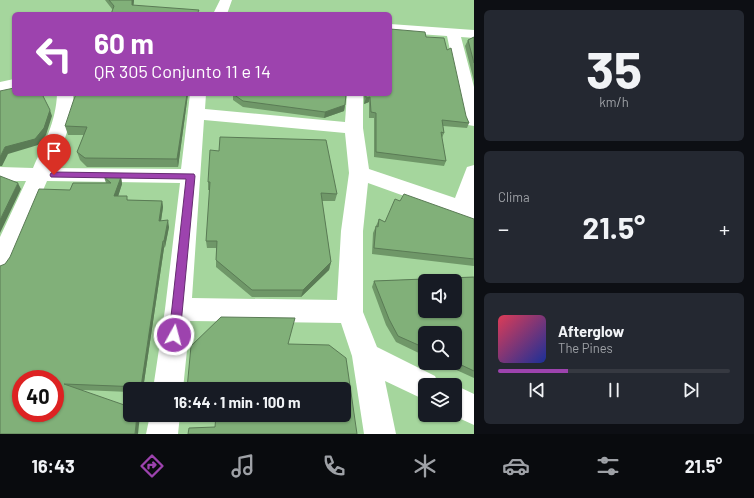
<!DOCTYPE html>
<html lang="pt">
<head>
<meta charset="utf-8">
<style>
	:root { --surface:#171b24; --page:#242831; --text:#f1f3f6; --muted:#9ea1a6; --line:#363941; --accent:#9d43ae }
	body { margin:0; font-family:Barlow,sans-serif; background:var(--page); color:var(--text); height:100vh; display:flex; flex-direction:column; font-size:15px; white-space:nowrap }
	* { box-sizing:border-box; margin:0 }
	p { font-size:13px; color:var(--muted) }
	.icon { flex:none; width:22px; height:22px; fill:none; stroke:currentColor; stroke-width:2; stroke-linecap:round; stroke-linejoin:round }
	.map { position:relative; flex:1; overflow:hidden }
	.side { display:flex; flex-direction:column; gap:10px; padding:10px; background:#0d0f14; width:280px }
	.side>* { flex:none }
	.guide { position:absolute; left:12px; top:12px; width:380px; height:84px; border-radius:6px; box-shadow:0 1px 3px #0004; background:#9d43ae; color:#fff; overflow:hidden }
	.controls { position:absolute; left:418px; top:274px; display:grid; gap:8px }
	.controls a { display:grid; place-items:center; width:44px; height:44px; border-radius:6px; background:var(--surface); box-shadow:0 1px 3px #0004; font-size:20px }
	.speed { position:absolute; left:12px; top:370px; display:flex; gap:8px; font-size:20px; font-weight:700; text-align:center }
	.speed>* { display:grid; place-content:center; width:52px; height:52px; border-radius:50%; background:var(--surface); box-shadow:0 1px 3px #0004; line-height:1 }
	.speed .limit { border:6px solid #d22; background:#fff; color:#111 }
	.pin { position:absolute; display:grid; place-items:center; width:34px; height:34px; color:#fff; margin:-41px -17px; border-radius:50% 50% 50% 0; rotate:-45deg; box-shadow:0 0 4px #0007 }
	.pin .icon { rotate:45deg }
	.me { position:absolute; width:44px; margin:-22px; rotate:7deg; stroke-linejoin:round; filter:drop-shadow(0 0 3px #0008) }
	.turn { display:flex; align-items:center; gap:14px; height:84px; padding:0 16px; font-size:18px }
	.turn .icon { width:52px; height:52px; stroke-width:2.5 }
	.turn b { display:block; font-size:28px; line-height:34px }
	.big { font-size:30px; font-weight:700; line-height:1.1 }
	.side .widget { flex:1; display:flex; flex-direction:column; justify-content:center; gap:6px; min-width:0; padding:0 14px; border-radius:6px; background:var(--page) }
	.side .dial { align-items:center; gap:0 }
	.dial b { font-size:52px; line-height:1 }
	.song { display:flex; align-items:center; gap:12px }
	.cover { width:48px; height:48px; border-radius:6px; background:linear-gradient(135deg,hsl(350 70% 55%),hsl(230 70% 35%)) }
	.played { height:4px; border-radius:2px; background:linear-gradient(90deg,var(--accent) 30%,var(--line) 30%) }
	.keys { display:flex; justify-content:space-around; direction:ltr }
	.heat { display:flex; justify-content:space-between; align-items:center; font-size:22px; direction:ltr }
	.trip { position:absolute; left:123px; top:382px; width:228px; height:40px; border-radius:6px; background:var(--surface); box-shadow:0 1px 3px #0004; font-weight:700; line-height:40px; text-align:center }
	.tabs { display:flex; height:64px; justify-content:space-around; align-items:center; background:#090b0e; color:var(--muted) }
	.tabs .icon { width:28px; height:28px }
	.tabs .active { color:var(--accent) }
	.tabs b { font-size:18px; color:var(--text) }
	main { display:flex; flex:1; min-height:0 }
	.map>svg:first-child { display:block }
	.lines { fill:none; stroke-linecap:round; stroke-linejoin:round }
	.minor { fill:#fff; fill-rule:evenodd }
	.wall { fill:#6f9768 }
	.shaded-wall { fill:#5a7b55 }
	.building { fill:#81b079; stroke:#5a7b55; fill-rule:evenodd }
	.route { fill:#9d43ae; stroke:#662c71 }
</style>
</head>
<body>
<main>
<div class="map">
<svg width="474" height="434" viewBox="0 0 474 434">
	<rect width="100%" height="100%" fill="#a5d69d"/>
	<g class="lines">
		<!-- minor -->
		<path class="minor" d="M220,0H232L227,14H213Z
			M390,24L474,30V38L461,37L474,87V126L468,125L465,121L447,36L390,32Z
			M14,79V89L0,92V82Z
			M57,94H73L74,111L65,138L52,168L181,169L190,94H206L205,109L345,122L347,94H363V128L369,169L455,198L467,167L474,165V221L368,183L363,231V312L377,347L435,376L439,385H425V400L385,381L396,434H364L352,356L341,323L190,321L183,389H153L165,309L180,183L47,181L12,262L8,269L0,272V237L26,181H0V167L33,168C44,143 56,122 57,94ZM204,120L345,133L349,173L341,231L337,300L192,298Z
			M455,385L474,394V425L452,415H455Z
			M150,415H180L178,434H146Z"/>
	</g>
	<!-- wall -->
	<path class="wall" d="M105,0H134L133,5L112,9Z
		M426,37L469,123L467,128L443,126L444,133L442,138L446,161L444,166L374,157V118H369V102L364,104V94H390Z
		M474,37V81L465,46L468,40Z
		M188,94L178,167H87L80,160L77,152L84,135H68L65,126Z
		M233,94L345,105L344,111L324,118L243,107L233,100Z
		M104,177H121L122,184L118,196L128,200L162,201L163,207L161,221L169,227L165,247L164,248L143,389H130V392L81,390L0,434L5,264L70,190L106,183Z
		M208,182L337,194L335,201H322L331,262L329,270L301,297H252L216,267V248H207L206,241L210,190H208Z
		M379,219L385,222L474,219V266L372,254L373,233Z
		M474,277V378L441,363H455V333H425V356L396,342L386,325L372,287L374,281Z"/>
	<!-- shaded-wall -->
	<path class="shaded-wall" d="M132,0H134L133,12L132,5Z
		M187,94H188L178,167L177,159Z
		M370,97L369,102L364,104L366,98Z
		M345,105L344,111L324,118L325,112Z
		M50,110L52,116L46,135L38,145L8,154L2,166H0V157L5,147Z
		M121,177L122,184L116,203L114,196Z
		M18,183L21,189L0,233V220Z
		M162,201L163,207L160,227L159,221Z
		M168,220L169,227L165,247L164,241Z
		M163,241L164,248L143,389H141V387Z
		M331,262L329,270L301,297L303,290Z
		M137,415H140L138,434H135Z"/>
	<!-- building -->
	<path class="building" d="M109,0H132V5L199,10L197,14H111L114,6Z
		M390,29L425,32L426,37L444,38L447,50L451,48L466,116L469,123L442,120L444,133L441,132L446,161L376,152V113L371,112L370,97L366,98V94H390Z
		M474,37V63L468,40Z
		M14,88V94H22L23,95L29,94H42L50,110L44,128L35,139L5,147L0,157V91Z
		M76,94H187L177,159L85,158L77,152L87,127L65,126L73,102Z
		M233,94H346L345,105L325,112L243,101Z
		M220,137L326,140L337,194L321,193L331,262L303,290H252L216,260L217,241H206L210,182H208L210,150L219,151Z
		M0,176L18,183L0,220Z
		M104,177H121L114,196H127V200L162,201L159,221L168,220L164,241H163L141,387L64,384L130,407V415H137L135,434H0V266L5,264L10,257L39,189L70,190L73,183H111ZM21,379H55V413H21Z
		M404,194L474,219V259L374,248L376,226L378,227L379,219L385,222L395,199L400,201Z
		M474,277V371L455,362V333H425V348L398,336L389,319L374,281ZM425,281H455V311H425Z
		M221,317L295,318L288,344L329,345L346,358L357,434H188L189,428L215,427L216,415H344V389H187L191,346Z"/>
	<!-- route -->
	<path class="route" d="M54,172L194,174L195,176L180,335L178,339L174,341L170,339L169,335L186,179L51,177L50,175L51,173Z"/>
</svg>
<div class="controls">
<a><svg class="icon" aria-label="sound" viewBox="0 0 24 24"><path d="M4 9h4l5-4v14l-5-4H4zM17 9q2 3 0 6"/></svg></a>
<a><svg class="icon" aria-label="search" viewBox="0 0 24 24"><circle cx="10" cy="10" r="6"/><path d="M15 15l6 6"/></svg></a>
<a><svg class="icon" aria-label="layers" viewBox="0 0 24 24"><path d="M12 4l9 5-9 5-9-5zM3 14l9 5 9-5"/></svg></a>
</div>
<div class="speed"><div class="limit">40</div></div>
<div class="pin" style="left:54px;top:175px;background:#d93025"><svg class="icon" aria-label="arrive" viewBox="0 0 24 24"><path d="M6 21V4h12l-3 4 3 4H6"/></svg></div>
<svg class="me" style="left:174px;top:335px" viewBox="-20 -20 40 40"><circle r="17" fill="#9d43ae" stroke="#fff" stroke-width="3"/><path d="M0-11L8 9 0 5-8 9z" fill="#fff"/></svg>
<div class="trip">16:44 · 1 min · 100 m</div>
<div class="guide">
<div class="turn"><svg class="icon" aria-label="left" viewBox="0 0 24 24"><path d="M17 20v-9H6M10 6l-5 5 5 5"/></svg><div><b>60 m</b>QR 305 Conjunto 11 e 14</div></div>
</div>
</div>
<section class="side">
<div class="widget dial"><b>35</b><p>km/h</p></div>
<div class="widget"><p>Clima</p>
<div class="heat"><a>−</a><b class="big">21.5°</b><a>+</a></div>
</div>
<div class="widget">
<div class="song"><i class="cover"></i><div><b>Afterglow</b><p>The Pines</p></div></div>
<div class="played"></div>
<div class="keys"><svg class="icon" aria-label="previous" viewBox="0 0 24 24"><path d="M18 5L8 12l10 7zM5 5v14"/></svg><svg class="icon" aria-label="pause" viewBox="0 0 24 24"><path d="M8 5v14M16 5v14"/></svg><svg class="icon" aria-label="next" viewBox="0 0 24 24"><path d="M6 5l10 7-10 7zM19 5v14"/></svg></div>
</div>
</section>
</main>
<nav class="tabs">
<b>16:43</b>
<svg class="icon active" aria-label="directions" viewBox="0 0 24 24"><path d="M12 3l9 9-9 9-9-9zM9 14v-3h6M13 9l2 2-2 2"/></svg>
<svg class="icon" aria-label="music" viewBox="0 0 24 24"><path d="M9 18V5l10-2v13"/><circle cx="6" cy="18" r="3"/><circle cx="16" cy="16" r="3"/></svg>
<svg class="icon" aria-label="phone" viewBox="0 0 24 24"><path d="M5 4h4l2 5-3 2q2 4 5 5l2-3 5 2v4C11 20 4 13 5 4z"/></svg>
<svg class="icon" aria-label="climate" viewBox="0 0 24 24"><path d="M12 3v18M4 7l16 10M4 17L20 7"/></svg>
<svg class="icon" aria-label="car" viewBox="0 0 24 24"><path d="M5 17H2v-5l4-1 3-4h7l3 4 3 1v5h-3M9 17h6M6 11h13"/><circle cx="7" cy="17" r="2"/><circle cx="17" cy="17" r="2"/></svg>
<svg class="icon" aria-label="filters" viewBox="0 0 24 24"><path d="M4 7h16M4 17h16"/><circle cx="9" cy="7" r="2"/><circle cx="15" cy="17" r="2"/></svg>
<b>21.5°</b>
</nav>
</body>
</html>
